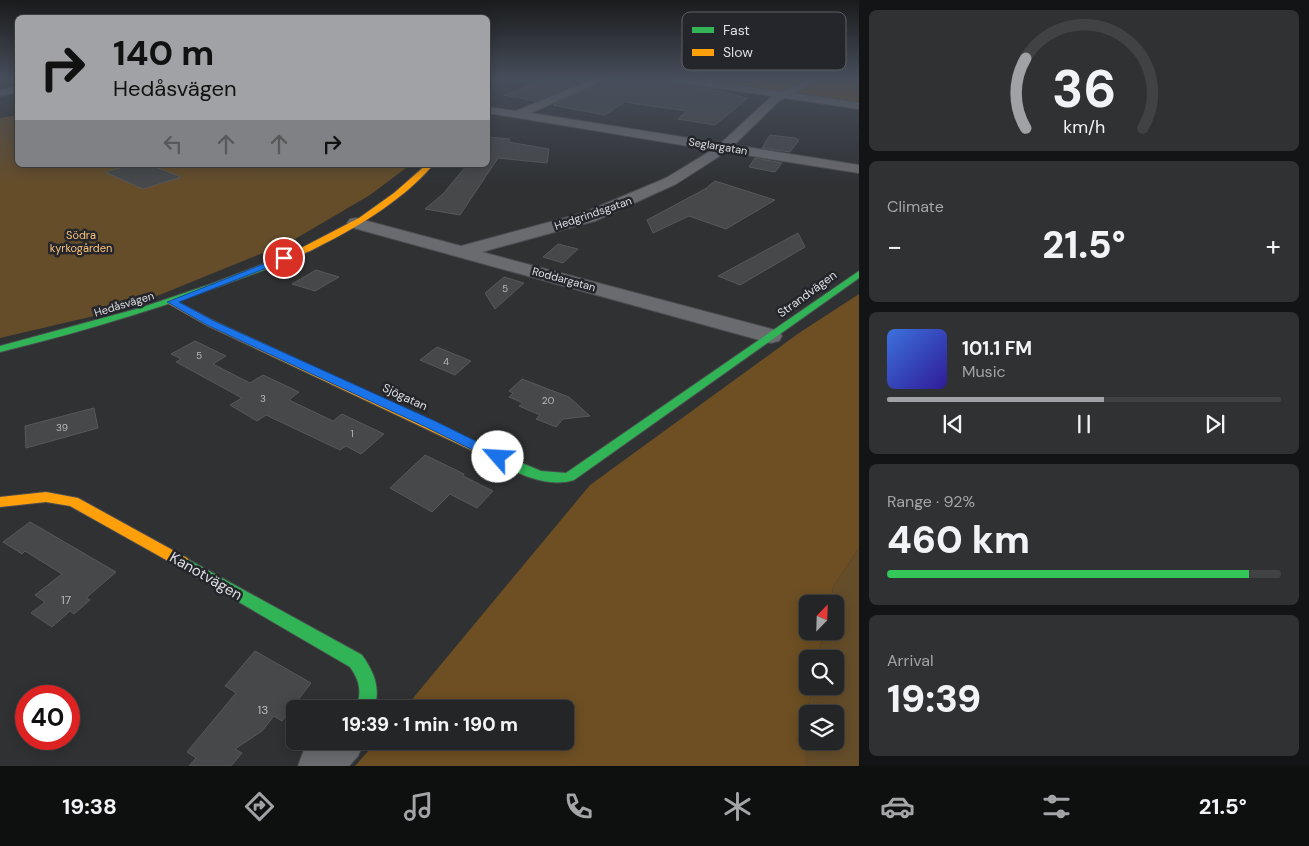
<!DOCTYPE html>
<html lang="en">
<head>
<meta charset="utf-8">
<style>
	:root { --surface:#232526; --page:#2f3132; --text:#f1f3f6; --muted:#a3a5a7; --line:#404243; --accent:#a0a2a5 }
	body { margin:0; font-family:"DM Sans",sans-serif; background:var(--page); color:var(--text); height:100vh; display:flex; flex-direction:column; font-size:19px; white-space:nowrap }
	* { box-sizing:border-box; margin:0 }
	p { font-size:16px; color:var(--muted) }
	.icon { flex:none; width:28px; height:28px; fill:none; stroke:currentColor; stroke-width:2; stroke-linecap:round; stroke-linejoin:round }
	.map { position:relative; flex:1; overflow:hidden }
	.drawer { display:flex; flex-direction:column; gap:10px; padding:10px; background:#131415; width:450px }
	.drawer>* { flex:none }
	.guide { position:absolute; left:15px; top:15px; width:475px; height:152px; border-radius:8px; box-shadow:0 2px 12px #0003,0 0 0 1px var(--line); background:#a0a2a5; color:#111; overflow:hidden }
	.needle { width:32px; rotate:23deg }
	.tools { position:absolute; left:799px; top:595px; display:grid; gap:10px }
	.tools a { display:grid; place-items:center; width:45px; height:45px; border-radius:8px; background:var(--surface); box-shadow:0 2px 12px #0003,0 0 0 1px var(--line); font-size:25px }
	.speed { position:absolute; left:15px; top:685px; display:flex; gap:10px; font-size:25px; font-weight:700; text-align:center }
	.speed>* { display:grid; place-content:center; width:65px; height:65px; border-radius:50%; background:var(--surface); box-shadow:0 2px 12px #0003,0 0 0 1px var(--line); line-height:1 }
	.speed .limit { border:8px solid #d22; background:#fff; color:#111 }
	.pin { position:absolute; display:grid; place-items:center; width:42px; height:42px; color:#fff; margin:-21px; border:2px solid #fff; border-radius:50%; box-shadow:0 1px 5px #0007 }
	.me { position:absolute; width:55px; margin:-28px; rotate:296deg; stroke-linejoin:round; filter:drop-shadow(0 0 4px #0008) }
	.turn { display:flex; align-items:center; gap:18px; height:105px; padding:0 15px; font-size:22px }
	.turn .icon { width:65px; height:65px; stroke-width:2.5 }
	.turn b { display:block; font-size:35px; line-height:42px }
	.lanes { display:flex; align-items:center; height:48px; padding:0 15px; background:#0003; justify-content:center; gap:25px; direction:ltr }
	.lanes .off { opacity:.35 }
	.big { font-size:38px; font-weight:800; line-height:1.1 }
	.drawer .widget { flex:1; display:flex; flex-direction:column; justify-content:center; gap:8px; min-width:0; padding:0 18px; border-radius:8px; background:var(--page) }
	.drawer .dial { align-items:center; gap:0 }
	.dial svg { height:130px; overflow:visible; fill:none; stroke:var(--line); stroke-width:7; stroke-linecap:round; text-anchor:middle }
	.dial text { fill:var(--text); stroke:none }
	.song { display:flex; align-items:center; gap:15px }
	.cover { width:60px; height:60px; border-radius:8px; background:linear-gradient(135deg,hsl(220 70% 55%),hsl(250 70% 35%)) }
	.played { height:5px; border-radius:2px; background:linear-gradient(90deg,var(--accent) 55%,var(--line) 55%) }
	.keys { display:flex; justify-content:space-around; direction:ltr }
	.heat { display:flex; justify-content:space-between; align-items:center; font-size:28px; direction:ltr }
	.charge { height:8px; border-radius:4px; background:linear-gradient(90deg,#34c759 92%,var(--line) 0) }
	.trip { position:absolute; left:286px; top:700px; width:288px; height:50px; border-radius:8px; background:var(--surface); box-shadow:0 2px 12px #0003,0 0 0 1px var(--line); font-weight:800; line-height:50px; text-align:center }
	.tabs { display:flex; height:80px; justify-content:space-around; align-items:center; background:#0e0f0f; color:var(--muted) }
	.tabs .icon { width:35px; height:35px }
	.tabs .active { color:var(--accent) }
	.tabs b { font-size:22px; color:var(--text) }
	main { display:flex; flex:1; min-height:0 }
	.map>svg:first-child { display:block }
	.green { fill:#654d2a; fill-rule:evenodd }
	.forest { fill:#6d4f23 }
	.building { fill:#46484a; stroke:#57585a }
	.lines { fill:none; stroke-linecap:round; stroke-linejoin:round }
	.street-casing { stroke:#4b4d50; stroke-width:2 }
	.fast-casing { stroke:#4b4d50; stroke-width:2 }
	.slow-casing { stroke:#4b4d50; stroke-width:2 }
	.street { fill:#6a6b6e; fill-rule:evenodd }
	.fast { fill:#30b455; fill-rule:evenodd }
	.slow { fill:#ff9f0a; fill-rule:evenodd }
	.route { fill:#1a73e8; stroke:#114b97 }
	.labels { text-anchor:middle; stroke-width:5; stroke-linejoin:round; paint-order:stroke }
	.number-label { font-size:10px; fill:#b7b9bd }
	.far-street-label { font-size:11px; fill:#dddfe3; stroke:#24262b }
	.far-park-label { font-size:11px; fill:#fbc479; stroke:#24262b }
	.street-label { font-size:12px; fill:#dddfe3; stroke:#24262b }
	.near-number-label { font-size:12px; fill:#b7b9bd }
	.near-street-label { font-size:15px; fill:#dddfe3; stroke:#24262b }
	.key { fill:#24262b; stroke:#5c5e62; stroke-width:1 }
	.key-label { font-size:14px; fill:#dddfe3 }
</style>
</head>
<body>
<main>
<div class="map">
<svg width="859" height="766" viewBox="0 0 859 766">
	<rect width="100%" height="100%" fill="#2f3133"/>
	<!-- green -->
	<path class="green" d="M17,115L18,165H410L370,195L290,242L157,296L94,316L0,338V118Z
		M859,548V766H805V723L812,686H835V659H818L824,631H835V604H830L833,587ZM808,714H835V741H808Z"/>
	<!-- forest -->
	<path class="forest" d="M696,79H859V103Z
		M859,294V548L833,587L830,604H808V631H824L818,659H808V686H812L805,723V766H355L377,741H565V709H404L590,485L799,333Z"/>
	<!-- building -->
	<path class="building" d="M550,79H588L535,101L504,95Z
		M608,79L655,80L730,93L729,94L748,98L715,125L678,119L687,111L624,102L605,115L553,105Z
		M770,135L795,138L799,140L790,152L762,148Z
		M488,137L510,139L508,142L549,149L547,163L498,158L460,215L425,209L443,194L467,165H488Z
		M755,158L782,163L775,172L749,167Z
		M132,165H150L181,177L143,189L105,172Z
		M715,181L775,200L726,229L689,216L653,233L647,220L705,189Z
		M798,233L805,247L740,285L718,276Z
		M558,244L578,249L563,263L543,257Z
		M316,270L339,277L315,291L292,284Z
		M504,277L524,283L495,309L485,293Z
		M195,341L226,356L213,364L250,383L263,375L299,392L289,400L333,421L342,414L384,434L361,454L346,446L340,450L266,415L257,421L230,405L242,398L176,362L181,359L171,354Z
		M437,347L471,361L455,375L420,360Z
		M522,379L569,397L590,416L563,419L556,427L536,419L540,415L519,406L523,403L509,397L513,393L509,391Z
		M94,408L98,428L26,448L25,426Z
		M425,455L464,474L463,476L493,491L477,508L450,494L432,512L390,488Z
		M30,522L116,572L86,598L90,600L74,614L70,611L52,627L31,613L45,602L35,595L62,574L25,551L22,554L3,542Z
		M255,651L311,683L282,721L274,716L262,731L235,749L242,753L231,766H189L196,758L187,752L236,693L225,686Z"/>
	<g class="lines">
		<defs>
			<path id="street" d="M593,79H606L531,113L721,143L772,96L674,82L669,79H694L782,92L808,79H821L795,93L859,103V109L785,98L779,101L734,145L859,165V173L726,152L676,184L595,221L482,252L779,331L782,336L779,341L771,343L763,341L350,227L347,223L350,219L356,218L461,246L583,213L666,178L712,150L488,113V107L516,111Z
				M18,86V92L0,96V90Z
				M313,741H364L358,756L349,766H298L304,750Z"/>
			<path id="fast" d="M284,256L288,259L287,261C193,298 98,328 0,352V346L140,308L211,284Z
				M859,271V278L574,480C544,489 516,472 490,459L489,456L490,453L495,452L541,471L566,473Z
				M182,556L362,655C374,672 381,688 374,709H356C362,692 360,681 350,667L177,566L174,562L177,558Z"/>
			<path id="slow" d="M426,165H433C400,203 354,229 310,251C301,254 290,262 281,261L280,259L359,218L394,193Z
				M172,299L214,321L500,453L501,456L500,459H490L206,325L169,304L167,302Z
				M46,492L78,498L187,558L190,562L187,566L182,568L177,566L70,506L46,502L0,507V497Z"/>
		</defs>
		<!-- street casing -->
		<use href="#street" class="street-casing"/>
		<!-- fast casing -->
		<use href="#fast" class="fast-casing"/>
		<!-- slow casing -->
		<use href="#slow" class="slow-casing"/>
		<!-- street -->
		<use href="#street" class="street"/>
		<!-- fast -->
		<use href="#fast" class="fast"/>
		<!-- slow -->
		<use href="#slow" class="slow"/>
	</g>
	<!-- sky -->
	<linearGradient id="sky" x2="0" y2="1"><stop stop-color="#1a1b1c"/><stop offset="0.42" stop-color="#474e5b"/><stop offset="1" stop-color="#474e5b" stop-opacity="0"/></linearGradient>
	<rect width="859" height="186" fill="url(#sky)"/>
	<!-- route -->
	<path class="route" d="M284,256L288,258L287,260L179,302L214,321L435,421L502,454L504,457L502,460H493L426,427L207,325L167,302Z"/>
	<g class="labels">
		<!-- number labels -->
		<g class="number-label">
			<text x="505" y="292">5</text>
			<text x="199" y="359">5</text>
			<text x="446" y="365">4</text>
			<text x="263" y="402">3</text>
			<text x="548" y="404">20</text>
			<text x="62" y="431">39</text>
			<text x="352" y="437">1</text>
		</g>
		<!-- far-street labels -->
		<g class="far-street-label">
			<text transform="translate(718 146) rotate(9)" y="4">Seglargatan</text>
			<text transform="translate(593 213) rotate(-19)" y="4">Hedgrindsgatan</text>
			<text transform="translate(564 279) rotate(15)" y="4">Roddargatan</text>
			<text transform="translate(124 304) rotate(-17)" y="4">Hedåsvägen</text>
		</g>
		<!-- far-park labels -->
		<g class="far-park-label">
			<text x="81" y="239">Södra<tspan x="81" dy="13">kyrkogården</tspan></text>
		</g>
		<!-- street labels -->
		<g class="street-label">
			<text transform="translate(807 294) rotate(-36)" y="4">Strandvägen</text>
			<text transform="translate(405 397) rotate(25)" y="4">Sjögatan</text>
		</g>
		<!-- near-number labels -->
		<g class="near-number-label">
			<text x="66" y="604">17</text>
			<text x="263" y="714">13</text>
		</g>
		<!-- near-street labels -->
		<g class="near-street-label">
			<text transform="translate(206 576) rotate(30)" y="5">Kanotvägen</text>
		</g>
	</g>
	<!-- legend -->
	<rect x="682" y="12" width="164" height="58" rx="8" class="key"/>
	<rect x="692" y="27" width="22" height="6" fill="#30b455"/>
	<rect x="692" y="49" width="22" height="7" fill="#ff9f0a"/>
	<g class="key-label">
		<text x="723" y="35">Fast</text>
		<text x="723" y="57">Slow</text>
	</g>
</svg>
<div class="tools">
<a><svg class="needle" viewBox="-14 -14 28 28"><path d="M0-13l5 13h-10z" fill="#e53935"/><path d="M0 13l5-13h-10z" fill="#a3a5a7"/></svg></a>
<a><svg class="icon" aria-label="search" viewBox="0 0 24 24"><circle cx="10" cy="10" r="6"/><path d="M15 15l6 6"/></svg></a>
<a><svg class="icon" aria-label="layers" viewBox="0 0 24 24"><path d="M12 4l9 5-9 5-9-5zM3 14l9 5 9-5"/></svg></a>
</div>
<div class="speed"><div class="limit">40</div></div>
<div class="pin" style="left:284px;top:258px;background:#d93025"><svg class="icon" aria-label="arrive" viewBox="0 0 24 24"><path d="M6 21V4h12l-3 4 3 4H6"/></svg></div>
<svg class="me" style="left:498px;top:457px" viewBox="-20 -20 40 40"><circle r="19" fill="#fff"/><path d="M0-13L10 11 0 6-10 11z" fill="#1a73e8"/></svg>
<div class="trip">19:39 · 1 min · 190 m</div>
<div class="guide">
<div class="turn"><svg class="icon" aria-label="right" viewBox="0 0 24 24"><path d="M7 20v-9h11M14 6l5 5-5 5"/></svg><div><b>140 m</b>Hedåsvägen</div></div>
<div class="lanes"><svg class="icon off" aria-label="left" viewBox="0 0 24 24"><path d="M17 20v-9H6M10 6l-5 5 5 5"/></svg><svg class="icon off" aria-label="ahead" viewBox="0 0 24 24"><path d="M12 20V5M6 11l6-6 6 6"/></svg><svg class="icon off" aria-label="ahead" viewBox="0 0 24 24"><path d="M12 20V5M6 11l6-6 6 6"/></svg><svg class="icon" aria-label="right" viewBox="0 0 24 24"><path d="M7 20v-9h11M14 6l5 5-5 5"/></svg></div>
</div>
</div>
<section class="drawer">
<div class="widget dial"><svg viewBox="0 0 100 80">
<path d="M14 69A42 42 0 1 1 86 69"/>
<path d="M14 69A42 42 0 0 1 14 26" stroke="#a0a2a5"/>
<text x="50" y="56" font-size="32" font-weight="700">36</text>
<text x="50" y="72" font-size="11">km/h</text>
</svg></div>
<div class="widget"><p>Climate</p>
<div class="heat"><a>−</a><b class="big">21.5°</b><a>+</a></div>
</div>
<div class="widget">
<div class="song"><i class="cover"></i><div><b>101.1 FM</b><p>Music</p></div></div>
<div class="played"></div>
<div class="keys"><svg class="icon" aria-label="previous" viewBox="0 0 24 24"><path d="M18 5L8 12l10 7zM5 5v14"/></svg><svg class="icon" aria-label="pause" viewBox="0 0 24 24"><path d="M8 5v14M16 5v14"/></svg><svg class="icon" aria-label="next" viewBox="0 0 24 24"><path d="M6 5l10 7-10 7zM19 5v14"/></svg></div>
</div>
<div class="widget"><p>Range · 92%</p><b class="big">460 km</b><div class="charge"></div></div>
<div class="widget"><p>Arrival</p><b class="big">19:39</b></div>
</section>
</main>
<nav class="tabs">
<b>19:38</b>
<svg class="icon active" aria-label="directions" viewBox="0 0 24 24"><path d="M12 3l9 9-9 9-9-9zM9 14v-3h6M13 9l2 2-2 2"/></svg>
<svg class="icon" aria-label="music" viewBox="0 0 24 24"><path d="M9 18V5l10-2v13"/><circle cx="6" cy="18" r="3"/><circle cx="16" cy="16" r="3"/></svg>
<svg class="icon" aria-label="phone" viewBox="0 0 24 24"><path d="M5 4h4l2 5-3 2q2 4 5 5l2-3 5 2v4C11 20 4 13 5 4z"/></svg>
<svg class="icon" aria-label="climate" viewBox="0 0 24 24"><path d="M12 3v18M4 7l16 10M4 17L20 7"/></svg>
<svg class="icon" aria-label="car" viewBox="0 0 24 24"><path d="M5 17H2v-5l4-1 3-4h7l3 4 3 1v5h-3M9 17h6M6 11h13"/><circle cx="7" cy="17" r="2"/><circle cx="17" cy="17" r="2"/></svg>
<svg class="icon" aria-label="filters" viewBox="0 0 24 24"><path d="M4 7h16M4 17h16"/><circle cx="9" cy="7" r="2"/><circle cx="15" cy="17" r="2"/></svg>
<b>21.5°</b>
</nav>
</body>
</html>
